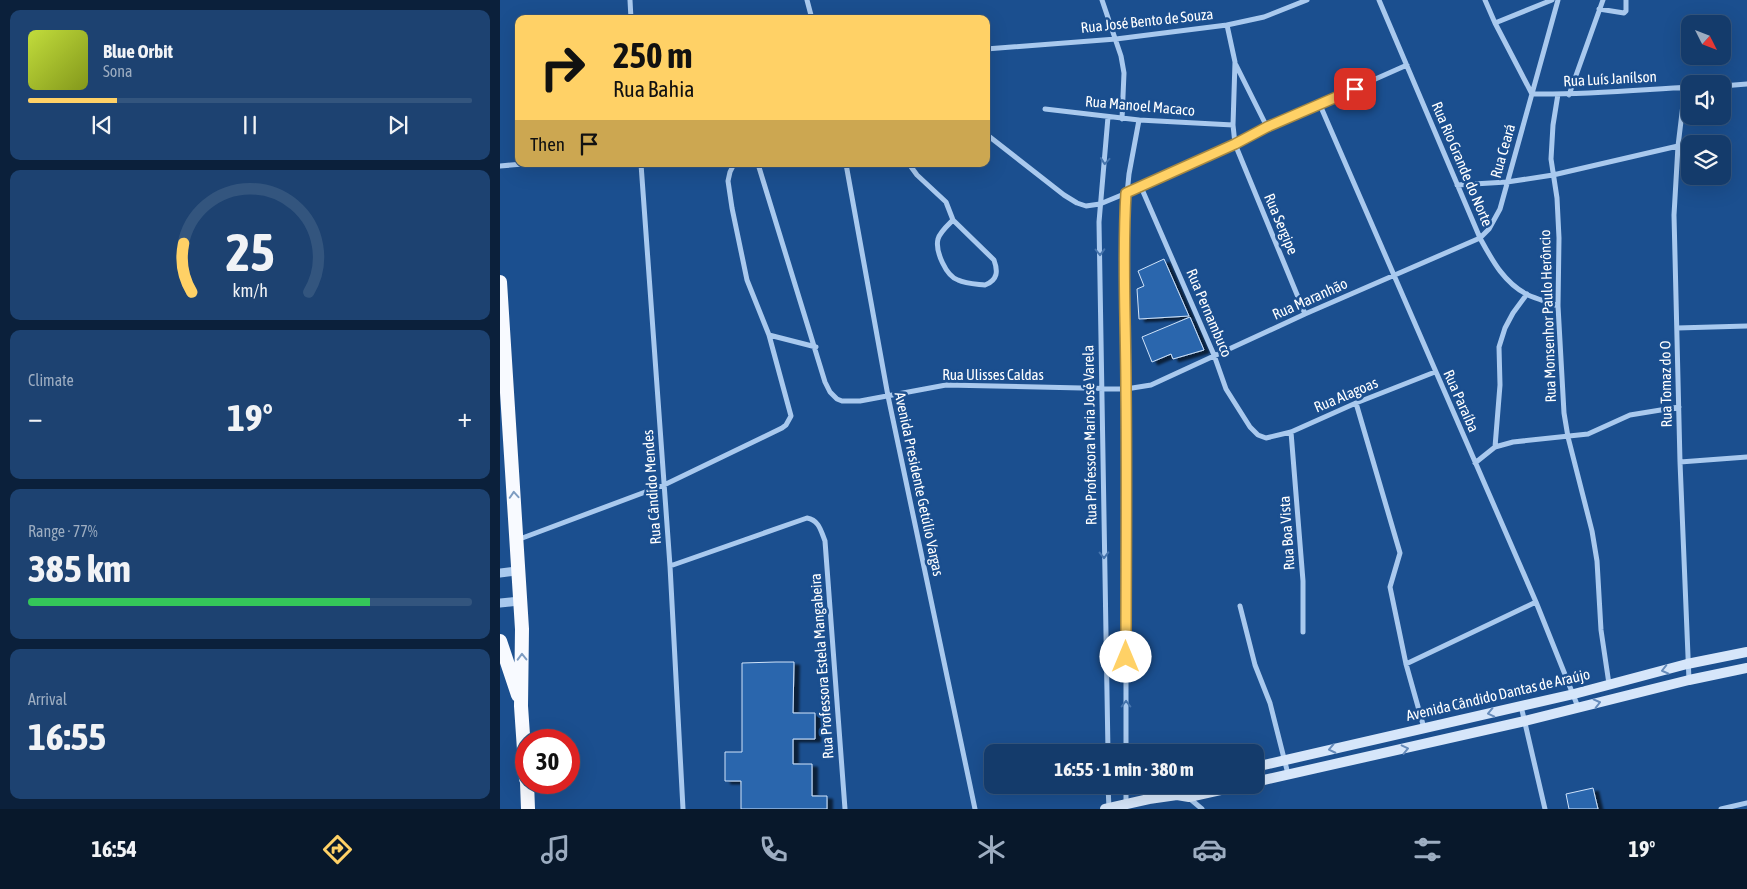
<!DOCTYPE html>
<html lang="en">
<head>
<meta charset="utf-8">
<style>
	:root { --surface:#143b6b; --page:#1d4271; --text:#f1f3f6; --muted:#9dadc1; --line:#33557e; --accent:#ffd166 }
	body { margin:0; font-family:"Asap Condensed",sans-serif; background:var(--page); color:var(--text); height:100vh; display:flex; flex-direction:column; font-size:19px; white-space:nowrap }
	* { box-sizing:border-box; margin:0 }
	p { font-size:16px; color:var(--muted) }
	.icon { flex:none; width:28px; height:28px; fill:none; stroke:currentColor; stroke-width:2; stroke-linecap:round; stroke-linejoin:round }
	.map { position:relative; flex:1; overflow:hidden }
	.panel { display:flex; flex-direction:column; gap:10px; padding:10px; background:#0b203b; width:500px }
	.panel>* { flex:none }
	.banner { position:absolute; left:15px; top:15px; width:475px; height:152px; border-radius:10px; box-shadow:0 5px 20px #0002,0 0 0 1px var(--line); background:#ffd166; color:#111; overflow:hidden }
	.needle { width:32px; rotate:132deg }
	.controls { position:absolute; left:1181px; top:15px; display:grid; gap:10px }
	.controls a { display:grid; place-items:center; width:50px; height:50px; border-radius:10px; background:var(--surface); box-shadow:0 5px 20px #0002,0 0 0 1px var(--line); font-size:25px }
	.speed { position:absolute; left:15px; top:729px; display:flex; gap:10px; font-size:25px; font-weight:700; text-align:center }
	.speed>* { display:grid; place-content:center; width:65px; height:65px; border-radius:50%; background:var(--surface); box-shadow:0 5px 20px #0002,0 0 0 1px var(--line); line-height:1 }
	.speed .limit { border:8px solid #d22; background:#fff; color:#111 }
	.pin { position:absolute; display:grid; place-items:center; width:42px; height:42px; color:#fff; margin:-21px; border-radius:10px; box-shadow:0 2px 8px #0006 }
	.me { position:absolute; width:55px; margin:-28px; rotate:0deg; stroke-linejoin:round; filter:drop-shadow(0 0 4px #0008) }
	.turn { display:flex; align-items:center; gap:18px; height:105px; padding:0 15px; font-size:22px }
	.turn .icon { width:65px; height:65px; stroke-width:2.5 }
	.turn b { display:block; font-size:35px; line-height:42px }
	.then { display:flex; align-items:center; height:48px; padding:0 15px; background:#0003; gap:10px; font-size:19px }
	.big { font-size:38px; font-weight:700; line-height:1.1 }
	.panel .widget { flex:1; display:flex; flex-direction:column; justify-content:center; gap:8px; min-width:0; padding:0 18px; border-radius:10px; background:var(--page) }
	.panel .dial { align-items:center; gap:0 }
	.dial svg { height:130px; overflow:visible; fill:none; stroke:var(--line); stroke-width:7; stroke-linecap:round; text-anchor:middle }
	.dial text { fill:var(--text); stroke:none }
	.song { display:flex; align-items:center; gap:15px }
	.cover { width:60px; height:60px; border-radius:8px; background:linear-gradient(135deg,hsl(70 70% 55%),hsl(70 70% 35%)) }
	.played { height:5px; border-radius:2px; background:linear-gradient(90deg,var(--accent) 20%,var(--line) 20%) }
	.keys { display:flex; justify-content:space-around; direction:ltr }
	.heat { display:flex; justify-content:space-between; align-items:center; font-size:28px; direction:ltr }
	.charge { height:8px; border-radius:4px; background:linear-gradient(90deg,#34c759 77%,var(--line) 0) }
	.trip { position:absolute; left:484px; top:744px; width:280px; height:50px; border-radius:10px; background:var(--surface); box-shadow:0 5px 20px #0002,0 0 0 1px var(--line); font-weight:700; line-height:50px; text-align:center }
	.tab-bar { display:flex; height:80px; justify-content:space-around; align-items:center; background:#08182b; color:var(--muted) }
	.tab-bar .icon { width:35px; height:35px }
	.tab-bar .on { color:var(--accent) }
	.tab-bar b { font-size:22px; color:var(--text) }
	main { display:flex; flex:1; min-height:0 }
	.map>svg:first-child { display:block }
	.building { fill:#2a66ad; stroke:#cfe3fa; filter:url(#shadow) }
	.lines { fill:none; stroke-linecap:round; stroke-linejoin:round }
	.minor { stroke:#a9c9ee; stroke-width:5 }
	.tertiary { stroke:#a9c9ee; stroke-width:9 }
	.secondary { stroke:#d6e6fa; stroke-width:10 }
	.trunk { stroke:#f8faff; stroke-width:14 }
	.oneway { stroke:#4674ac }
	.oneway2 { stroke:#7e9cc1 }
	.oneway3 { stroke:#668bba }
	.route-casing { stroke:#a68842; stroke-width:12 }
	.route { stroke:#ffd166; stroke-width:9 }
	.labels { text-anchor:middle; stroke-width:5; stroke-linejoin:round; paint-order:stroke }
	.street-label { font-size:15px; fill:#fff; stroke:#1b4f8f }
</style>
</head>
<body>
<main>
<section class="panel">
<div class="widget">
<div class="song"><i class="cover"></i><div><b>Blue Orbit</b><p>Sona</p></div></div>
<div class="played"></div>
<div class="keys"><svg class="icon" aria-label="previous" viewBox="0 0 24 24"><path d="M18 5L8 12l10 7zM5 5v14"/></svg><svg class="icon" aria-label="pause" viewBox="0 0 24 24"><path d="M8 5v14M16 5v14"/></svg><svg class="icon" aria-label="next" viewBox="0 0 24 24"><path d="M6 5l10 7-10 7zM19 5v14"/></svg></div>
</div>
<div class="widget dial"><svg viewBox="0 0 100 80">
<path d="M14 69A42 42 0 1 1 86 69"/>
<path d="M14 69A42 42 0 0 1 9 39" stroke="#ffd166"/>
<text x="50" y="56" font-size="32" font-weight="700">25</text>
<text x="50" y="72" font-size="11">km/h</text>
</svg></div>
<div class="widget"><p>Climate</p>
<div class="heat"><a>−</a><b class="big">19°</b><a>+</a></div>
</div>
<div class="widget"><p>Range · 77%</p><b class="big">385 km</b><div class="charge"></div></div>
<div class="widget"><p>Arrival</p><b class="big">16:55</b></div>
</section>
<div class="map">
<svg width="1247" height="809" viewBox="0 0 1247 809">
	<defs>
		<filter id="shadow"><feDropShadow dx="5.5" dy="3" stdDeviation="1" flood-color="#0009"/></filter>
	</defs>
	<rect width="100%" height="100%" fill="#1b4f8f"/>
	<!-- building -->
	<path class="building" d="M664,259L689,316L639,319L637,289L644,286L638,271Z
		M690,317L704,350L673,359L671,354L652,362L642,337Z
		M276,662H294L293,713H315V739H293V764H312V796H327V809H241V781H225V752H242V663Z
		M1093,788L1098,809H1069L1066,794Z"/>
	<g class="lines">
		<!-- minor -->
		<path class="minor" d="M130,0L131,19
			M307,0L312,19
			M602,0L621,56L624,73L622,119
			M879,0L980,238C992,260 1004,283 1028,295C1037,299 1048,302 1058,306
			M985,0L995,23L1032,94C1085,95 1137,90 1190,87
			M1099,9L1124,13L1126,11V0
			M995,23L1052,0
			M727,25L735,62L733,125L735,144L805,314
			M486,49L616,39L727,25L764,17L807,0
			M736,65L767,127
			M1222,86L1247,84
			M1185,88L1178,146L1174,215L1180,462L1189,680
			M1058,94L1053,125L1051,159L1057,198L1059,238L1058,306L1064,413L1068,437L1092,531L1097,561L1101,630L1109,684
			M1069,95L1103,0
			M820,105L1036,602L1078,707
			M545,109L639,120L733,125
			M486,134L564,195L577,203L586,206L600,204L641,187L767,127L907,65
			M141,164L170,566L183,809
			M258,164L325,382L330,392L337,399L342,401H360L446,385L626,389L651,385L805,314L980,238L989,229L1000,209L1058,0
			M346,164L388,396L475,809
			M409,164L417,175L446,202L453,220L494,260C498,271 498,280 485,285C477,284 466,284 458,280C446,276 435,251 438,239C440,232 448,225 453,220
			M0,166L23,164
			M957,185L1007,182L1053,175L1178,146
			M641,187L714,355L726,389L750,427L758,435L766,438L791,432L856,403L935,372
			M1177,328L1247,326
			M269,335L316,347
			M856,403L900,553L890,587L906,664L924,728
			M791,432L803,581V632
			M995,447L1000,385L999,347L1005,328L1013,313L1027,294
			M1180,462L1247,457
			M975,463L995,447L1013,442L1088,434L1130,415L1179,407
			M17,540L164,485L282,428L286,425L291,416L269,335L247,280L232,208L228,181L230,172L234,164
			M170,566L307,518C319,520 321,531 325,541L345,809
			M740,606L755,665L770,703L788,774
			M906,664L1036,602
			M1021,706L1045,809
			M608,752L599,222L608,117
			M626,752V389L623,307L624,224L629,174L639,120
			M608,785L609,809
			M626,785V804
			M689,798L702,809
			M1221,809L1247,803"/>
		<!-- tertiary -->
		<path class="tertiary" d="M0,573L17,571
			M0,603L19,601"/>
		<!-- secondary -->
		<path class="secondary" d="M755,767L1074,694L1187,664L1247,652
			M755,782L1025,721L1189,680L1247,668
			M677,795L681,787L690,785
			M605,809L649,799L677,795L689,797L743,785"/>
		<!-- trunk -->
		<path class="trunk" d="M0,282L22,629L21,706L26,779
			M0,641L18,695
			M27,782L28,809"/>
	</g>
	<!-- one-way arrows -->
	<defs><path id="oneway-chevron" d="M-2-3.5L2.5 0L-2 3.5" fill="none" stroke-width="1.6" stroke-linecap="round" stroke-linejoin="round" transform="scale(1.25)"/></defs>
	<g class="oneway">
		<use href="#oneway-chevron" transform="translate(605 161) rotate(95)"/>
		<use href="#oneway-chevron" transform="translate(600 252) rotate(89)"/>
		<use href="#oneway-chevron" transform="translate(604 555) rotate(89)"/>
		<use href="#oneway-chevron" transform="translate(626 704) rotate(-90)"/>
	</g>
	<g class="oneway2">
		<use href="#oneway-chevron" transform="translate(14 495) rotate(-94)"/>
		<use href="#oneway-chevron" transform="translate(22 657) rotate(-91)"/>
	</g>
	<g class="oneway3">
		<use href="#oneway-chevron" transform="translate(1165 670) rotate(166)"/>
		<use href="#oneway-chevron" transform="translate(1097 703) rotate(-14)"/>
		<use href="#oneway-chevron" transform="translate(991 713) rotate(167)"/>
		<use href="#oneway-chevron" transform="translate(832 749) rotate(168)"/>
		<use href="#oneway-chevron" transform="translate(905 749) rotate(-13)"/>
	</g>
	<g class="lines">
		<defs>
			<path id="route" d="M626,657C626,568 627,479 626,391C626,325 622,259 626,193L735,144L767,127L855,89"/>
		</defs>
		<!-- route casing -->
		<use href="#route" class="route-casing"/>
		<!-- route -->
		<use href="#route" class="route"/>
	</g>
	<g class="labels">
		<!-- street labels -->
		<g class="street-label">
			<text transform="translate(647 21) rotate(-6)" y="5">Rua José Bento de Souza</text>
			<text transform="translate(1110 79) rotate(-3)" y="5">Rua Luís Janílson</text>
			<text transform="translate(640 106) rotate(5)" y="5">Rua Manoel Macaco</text>
			<text transform="translate(1003 151) rotate(-74)" y="5">Rua Ceará</text>
			<text transform="translate(962 164) rotate(67)" y="5">Rua Rio Grande do Norte</text>
			<text transform="translate(781 224) rotate(67)" y="5">Rua Sergipe</text>
			<text transform="translate(810 299) rotate(-24)" y="5">Rua Maranhão</text>
			<text transform="translate(709 313) rotate(67)" y="5">Rua Pernambuco</text>
			<text transform="translate(1048 316) rotate(-92)" y="5">Rua Monsenhor Paulo Herôncio</text>
			<text x="493" y="380">Rua Ulisses Caldas</text>
			<text transform="translate(1166 384) rotate(-91)" y="5">Rua Tomaz do O</text>
			<text transform="translate(846 395) rotate(-23)" y="5">Rua Alagoas</text>
			<text transform="translate(961 401) rotate(66)" y="5">Rua Paraíba</text>
			<text transform="translate(590 435) rotate(-91)" y="5">Rua Professora Maria José Varela</text>
			<text transform="translate(419 484) rotate(78)" y="5">Avenida Presidente Getúlio Vargas</text>
			<text transform="translate(152 487) rotate(-94)" y="5">Rua Cândido Mendes</text>
			<text transform="translate(787 533) rotate(-94)" y="5">Rua Boa Vista</text>
			<text transform="translate(322 666) rotate(-94)" y="5">Rua Professora Estela Mangabeira</text>
			<text transform="translate(998 695) rotate(-13)" y="5">Avenida Cândido Dantas de Araújo</text>
		</g>
	</g>
</svg>
<div class="controls">
<a><svg class="needle" viewBox="-14 -14 28 28"><path d="M0-13l5 13h-10z" fill="#e53935"/><path d="M0 13l5-13h-10z" fill="#9dadc1"/></svg></a>
<a><svg class="icon" aria-label="sound" viewBox="0 0 24 24"><path d="M4 9h4l5-4v14l-5-4H4zM17 9q2 3 0 6"/></svg></a>
<a><svg class="icon" aria-label="layers" viewBox="0 0 24 24"><path d="M12 4l9 5-9 5-9-5zM3 14l9 5 9-5"/></svg></a>
</div>
<div class="speed"><div class="limit">30</div></div>
<div class="pin" style="left:855px;top:89px;background:#d93025"><svg class="icon" aria-label="arrive" viewBox="0 0 24 24"><path d="M6 21V4h12l-3 4 3 4H6"/></svg></div>
<svg class="me" style="left:626px;top:657px" viewBox="-20 -20 40 40"><circle r="19" fill="#fff"/><path d="M0-13L10 11 0 6-10 11z" fill="#ffd166"/></svg>
<div class="trip">16:55 · 1 min · 380 m</div>
<div class="banner">
<div class="turn"><svg class="icon" aria-label="right" viewBox="0 0 24 24"><path d="M7 20v-9h11M14 6l5 5-5 5"/></svg><div><b>250 m</b>Rua Bahia</div></div>
<div class="then">Then<svg class="icon" aria-label="arrive" viewBox="0 0 24 24"><path d="M6 21V4h12l-3 4 3 4H6"/></svg></div>
</div>
</div>
</main>
<nav class="tab-bar">
<b>16:54</b>
<svg class="icon on" aria-label="directions" viewBox="0 0 24 24"><path d="M12 3l9 9-9 9-9-9zM9 14v-3h6M13 9l2 2-2 2"/></svg>
<svg class="icon" aria-label="music" viewBox="0 0 24 24"><path d="M9 18V5l10-2v13"/><circle cx="6" cy="18" r="3"/><circle cx="16" cy="16" r="3"/></svg>
<svg class="icon" aria-label="phone" viewBox="0 0 24 24"><path d="M5 4h4l2 5-3 2q2 4 5 5l2-3 5 2v4C11 20 4 13 5 4z"/></svg>
<svg class="icon" aria-label="climate" viewBox="0 0 24 24"><path d="M12 3v18M4 7l16 10M4 17L20 7"/></svg>
<svg class="icon" aria-label="car" viewBox="0 0 24 24"><path d="M5 17H2v-5l4-1 3-4h7l3 4 3 1v5h-3M9 17h6M6 11h13"/><circle cx="7" cy="17" r="2"/><circle cx="17" cy="17" r="2"/></svg>
<svg class="icon" aria-label="filters" viewBox="0 0 24 24"><path d="M4 7h16M4 17h16"/><circle cx="9" cy="7" r="2"/><circle cx="15" cy="17" r="2"/></svg>
<b>19°</b>
</nav>
</body>
</html>
